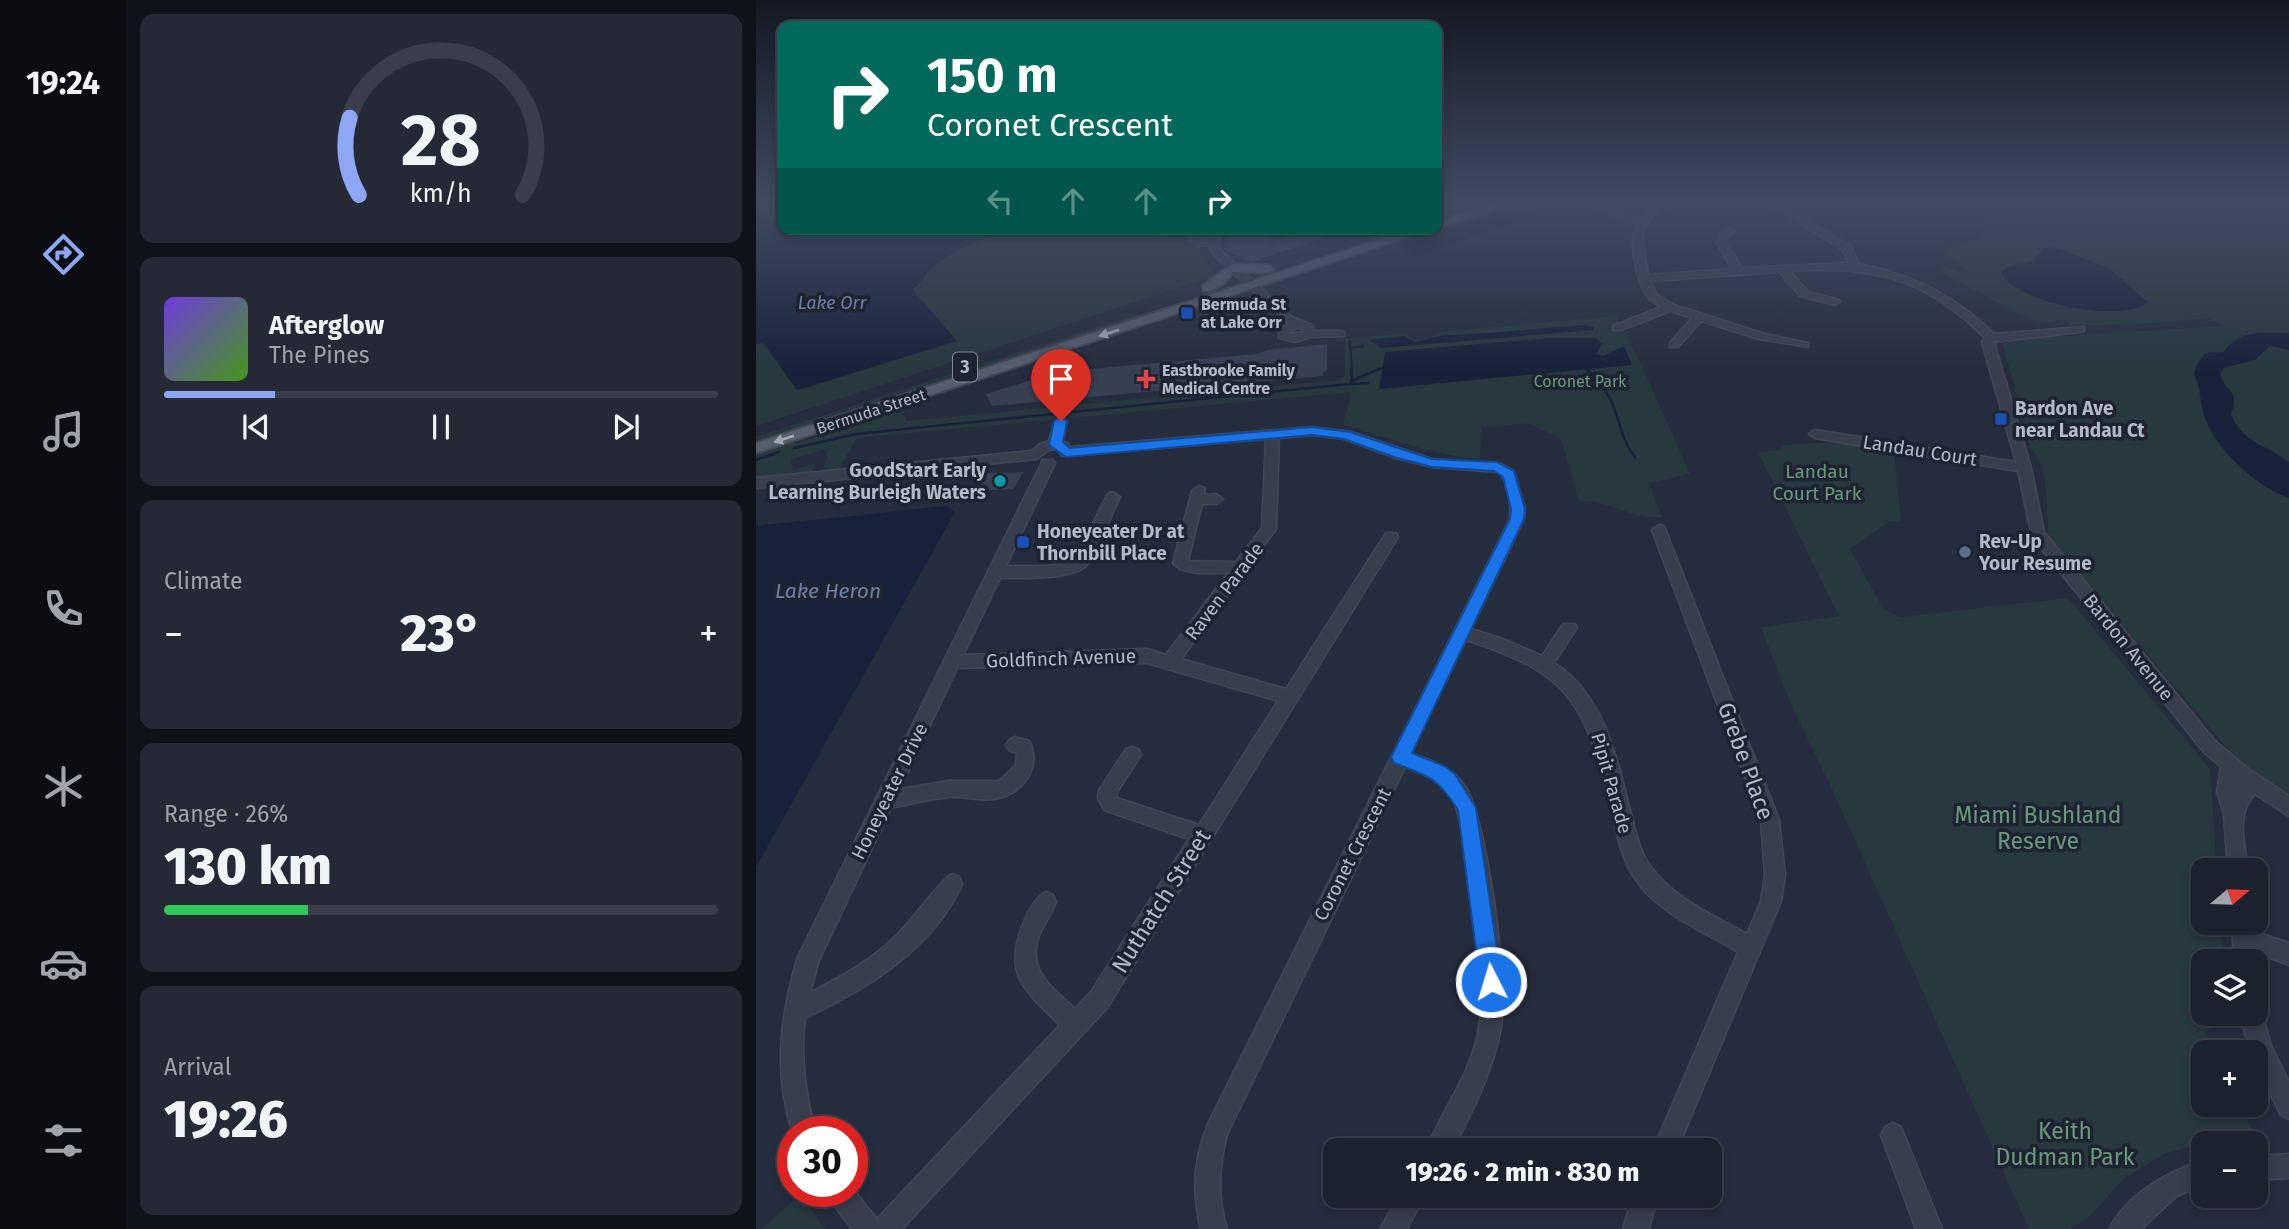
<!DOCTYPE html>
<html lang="en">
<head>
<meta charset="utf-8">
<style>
	:root { --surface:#1c212e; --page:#252936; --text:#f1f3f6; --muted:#a0a3aa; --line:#3a3e4a; --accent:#8da7f4 }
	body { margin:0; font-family:"Fira Sans",sans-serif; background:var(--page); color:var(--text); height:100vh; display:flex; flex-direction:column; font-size:26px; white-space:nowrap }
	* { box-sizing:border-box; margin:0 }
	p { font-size:23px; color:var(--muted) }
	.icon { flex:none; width:38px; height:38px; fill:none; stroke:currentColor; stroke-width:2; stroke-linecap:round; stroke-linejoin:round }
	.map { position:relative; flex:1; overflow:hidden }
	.panel { display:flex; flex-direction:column; gap:14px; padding:14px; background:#0f1219; width:630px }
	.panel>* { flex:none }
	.top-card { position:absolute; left:21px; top:21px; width:665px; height:214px; border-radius:14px; box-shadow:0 4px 10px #0003,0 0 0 2px var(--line); background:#00695c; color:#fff; overflow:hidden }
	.needle { width:46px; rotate:71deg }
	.controls { position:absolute; left:1435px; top:858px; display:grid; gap:14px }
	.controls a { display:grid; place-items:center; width:77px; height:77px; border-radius:14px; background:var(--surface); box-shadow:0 4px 10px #0003,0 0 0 2px var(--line); font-size:35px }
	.speed { position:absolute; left:21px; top:1116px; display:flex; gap:14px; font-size:35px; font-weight:700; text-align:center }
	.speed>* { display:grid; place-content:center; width:91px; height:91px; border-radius:50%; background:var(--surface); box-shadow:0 4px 10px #0003,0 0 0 2px var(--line); line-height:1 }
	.speed .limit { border:10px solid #d22; background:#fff; color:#111 }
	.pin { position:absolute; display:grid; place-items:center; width:60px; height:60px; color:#fff; margin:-72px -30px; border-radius:50% 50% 50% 0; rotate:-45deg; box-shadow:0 0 7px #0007 }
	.pin .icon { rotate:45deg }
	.me { position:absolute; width:77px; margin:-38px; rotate:355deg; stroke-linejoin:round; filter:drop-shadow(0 0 5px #0008) }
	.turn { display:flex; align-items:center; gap:24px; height:147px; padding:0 35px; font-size:32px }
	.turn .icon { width:91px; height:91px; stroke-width:2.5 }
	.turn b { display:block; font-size:49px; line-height:60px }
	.lanes { display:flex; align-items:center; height:66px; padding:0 35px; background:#0003; justify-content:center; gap:35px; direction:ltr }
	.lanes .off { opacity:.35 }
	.big { font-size:52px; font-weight:800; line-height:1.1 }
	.panel .widget { flex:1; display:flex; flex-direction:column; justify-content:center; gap:10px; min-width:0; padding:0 24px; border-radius:14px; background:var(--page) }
	.panel .dial { align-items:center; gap:0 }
	.dial svg { height:182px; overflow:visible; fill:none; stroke:var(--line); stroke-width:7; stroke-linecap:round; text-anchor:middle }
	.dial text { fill:var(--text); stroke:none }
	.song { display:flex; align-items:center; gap:21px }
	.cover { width:84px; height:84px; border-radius:10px; background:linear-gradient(135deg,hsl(260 70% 55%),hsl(100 70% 35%)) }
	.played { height:7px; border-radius:4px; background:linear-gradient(90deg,var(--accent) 20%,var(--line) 20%) }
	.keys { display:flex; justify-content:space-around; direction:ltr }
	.heat { display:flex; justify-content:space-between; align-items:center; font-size:38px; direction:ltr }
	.charge { height:10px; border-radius:5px; background:linear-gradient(90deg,#34c759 26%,var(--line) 0) }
	.trip { position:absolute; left:567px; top:1138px; width:399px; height:70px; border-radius:14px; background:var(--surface); box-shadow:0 4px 10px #0003,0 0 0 2px var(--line); font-weight:800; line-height:70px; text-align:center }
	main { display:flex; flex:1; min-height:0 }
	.menu { display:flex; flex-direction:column; width:126px; justify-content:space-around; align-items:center; background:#0b0d12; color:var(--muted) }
	.menu .icon { width:49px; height:49px }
	.menu .current { color:var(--accent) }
	.menu b { font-size:32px; color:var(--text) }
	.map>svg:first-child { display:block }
	.green { fill:#27383e; fill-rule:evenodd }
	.water { fill:#18213a }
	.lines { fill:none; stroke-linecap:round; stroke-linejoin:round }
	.stream-far1 { stroke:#18213a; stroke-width:2 }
	.stream { stroke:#18213a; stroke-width:2.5 }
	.building { fill:#373f53 }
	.minor-casing { stroke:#424756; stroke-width:3 }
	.major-casing { stroke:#424756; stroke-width:4 }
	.minor { fill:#393e4d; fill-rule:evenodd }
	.major { fill:#575d6d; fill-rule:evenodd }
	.oneway { fill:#a1a7b6 }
	.route { fill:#1a73e8; stroke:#114b97; stroke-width:2 }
	.transit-dot { fill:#1a4fb4; stroke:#1e2332; stroke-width:2.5 }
	.health-dot { fill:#e0444e; stroke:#1e2332; stroke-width:2.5 }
	.culture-dot { fill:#0f9aa8; stroke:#1e2332; stroke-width:2.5 }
	.service-dot { fill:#5c6f8a; stroke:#1e2332; stroke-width:2.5 }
	.labels { text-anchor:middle; stroke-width:7; stroke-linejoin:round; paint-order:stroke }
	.far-poi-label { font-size:16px; font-weight:bold; fill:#b4b9c8; stroke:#1e2332; text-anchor:start }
	.far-park-label { font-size:16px; fill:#6c987d; stroke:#1e2332 }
	.far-street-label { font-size:16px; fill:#b4b9c8; stroke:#1e2332 }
	.far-water-label { font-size:18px; font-style:italic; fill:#6f7fa6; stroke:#1e2332 }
	.shield { fill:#1e2332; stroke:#878c9b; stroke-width:2 }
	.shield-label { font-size:18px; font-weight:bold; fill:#b4b9c8 }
	.poi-label { font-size:19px; font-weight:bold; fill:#b4b9c8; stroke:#1e2332; text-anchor:start }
	.street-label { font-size:19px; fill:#b4b9c8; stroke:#1e2332 }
	.park-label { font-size:19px; fill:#6c987d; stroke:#1e2332 }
	.water-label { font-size:21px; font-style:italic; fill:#6f7fa6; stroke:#1e2332 }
	.near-street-label { font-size:23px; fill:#b4b9c8; stroke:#1e2332 }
	.near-park-label { font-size:23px; fill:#6c987d; stroke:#1e2332 }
</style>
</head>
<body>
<main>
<nav class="menu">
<b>19:24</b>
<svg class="icon current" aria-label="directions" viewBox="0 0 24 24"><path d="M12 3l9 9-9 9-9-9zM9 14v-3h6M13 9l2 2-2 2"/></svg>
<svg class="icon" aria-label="music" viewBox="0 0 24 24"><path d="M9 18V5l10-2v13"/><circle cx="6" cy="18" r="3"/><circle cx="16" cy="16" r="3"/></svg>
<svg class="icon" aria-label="phone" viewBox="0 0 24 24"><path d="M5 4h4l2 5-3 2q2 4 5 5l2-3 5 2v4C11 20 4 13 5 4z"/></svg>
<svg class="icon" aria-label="climate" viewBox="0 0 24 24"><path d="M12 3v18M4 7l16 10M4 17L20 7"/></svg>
<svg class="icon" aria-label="car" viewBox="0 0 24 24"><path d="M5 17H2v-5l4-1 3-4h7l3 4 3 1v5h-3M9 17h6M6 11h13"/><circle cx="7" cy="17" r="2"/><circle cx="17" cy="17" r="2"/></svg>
<svg class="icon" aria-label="filters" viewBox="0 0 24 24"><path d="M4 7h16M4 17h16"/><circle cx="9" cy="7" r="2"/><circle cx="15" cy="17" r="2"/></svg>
</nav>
<section class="panel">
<div class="widget dial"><svg viewBox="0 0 100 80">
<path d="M14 69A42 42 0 1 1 86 69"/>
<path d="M14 69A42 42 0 0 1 10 35" stroke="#8da7f4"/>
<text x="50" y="56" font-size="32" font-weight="700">28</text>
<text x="50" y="72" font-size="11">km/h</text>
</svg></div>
<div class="widget">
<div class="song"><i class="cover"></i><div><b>Afterglow</b><p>The Pines</p></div></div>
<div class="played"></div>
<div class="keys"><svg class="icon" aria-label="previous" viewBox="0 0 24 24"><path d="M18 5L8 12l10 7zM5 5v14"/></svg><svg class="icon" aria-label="pause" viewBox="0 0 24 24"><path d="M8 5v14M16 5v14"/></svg><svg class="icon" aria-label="next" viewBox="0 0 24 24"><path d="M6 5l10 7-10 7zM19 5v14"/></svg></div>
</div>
<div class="widget"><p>Climate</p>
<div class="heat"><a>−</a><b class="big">23°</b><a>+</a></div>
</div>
<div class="widget"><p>Range · 26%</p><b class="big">130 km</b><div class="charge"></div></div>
<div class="widget"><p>Arrival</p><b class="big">19:26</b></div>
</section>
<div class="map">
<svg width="1533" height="1229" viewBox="0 0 1533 1229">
	<rect width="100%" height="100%" fill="#252c3d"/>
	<!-- green -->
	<path class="green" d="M1218,202H1533V799L1492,773L1293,538C1289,509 1295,470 1274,448L1247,345L1257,339L1468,326L1454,318L1401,323L1315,326L1310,321L1281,323L1182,271L1188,266L1210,275L1214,273L1186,249L1220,240L1230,232L1228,223L1231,210L1219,205ZM1289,248L1346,265L1388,307C1343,314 1301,311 1262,287L1274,263Z
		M267,229H442L407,239L441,248L459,276L0,426V344L7,343L47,389L200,341L156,289C166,285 172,270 182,263C207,243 236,236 267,229Z
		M468,290L470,292L0,444V437L343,326Z
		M860,316L886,366L934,474L893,483L906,517C875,520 855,500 823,501L805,439L772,423L725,428L724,459C674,455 635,438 587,425L595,392L101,438L83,469H67L71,457L70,450H66L35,460L37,470L56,465L57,462L59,467L54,471L0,478V453L34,442L41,443L144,410H147L150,421L583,380L589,376V339L649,333L659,340L674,339L683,332Z
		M1074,442L1138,452L1145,522L1134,521L1094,549L1128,610L1145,617L1312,598L1454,769L1461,870H1447V922H1465L1468,961H1447V1013H1472L1450,1032L1459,1052H1447V1104H1484L1500,1137L1492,1141L1447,1143L1408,1154L1368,1179L1333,1217L1314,1229H1273L1076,789L1035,705L1005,627L1083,616L1002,452L1023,450L1026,445Z
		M44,1195L69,1229H5L42,1197Z"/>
	<!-- water -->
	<path class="water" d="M0,202H26V229H267C235,236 205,244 179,265C170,272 166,285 156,289L201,341L41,390L7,343L0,344Z
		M777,202H802L807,206L660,257L644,246Z
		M1298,247L1354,269L1392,302C1370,325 1255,302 1245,272L1253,266L1278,261L1279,257L1289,248Z
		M830,325L838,327L837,330L625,348L613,340L649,336L658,342C669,341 680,336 689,335C736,334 783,328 830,325Z
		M1533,333V350L1514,346L1499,360L1467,368L1464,374C1471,395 1484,389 1475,414C1485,442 1511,445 1533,462V498C1500,487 1455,446 1447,411C1443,396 1445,389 1438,374L1442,362L1450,353L1468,352C1483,329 1507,333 1533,333Z
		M795,338H839L846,344L840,354L847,356L868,346L876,365L623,389L629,352Z
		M190,506L199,512L0,867V526Z"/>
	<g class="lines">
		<!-- stream-far1 -->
		<path class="stream-far1" d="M594,341L596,371
			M594,348L607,346
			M619,371L627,368"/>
		<!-- stream -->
		<path class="stream" d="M832,370L842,382
			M598,380L623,369
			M595,384L613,383
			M847,388C864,409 862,437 879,457
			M38,448L100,434L593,384L596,381L595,369
			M0,460L23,452"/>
	</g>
	<!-- building -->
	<path class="building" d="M500,229L515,243L559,230L590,231L495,262L469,250V244L475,237Z
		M571,344V371L567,372V376L236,406L230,394L302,372L500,354L512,350Z
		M267,472L258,489L220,491L230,473Z"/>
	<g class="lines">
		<defs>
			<path id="minor" d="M905,202H915L893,220L886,232L892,275L976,269L961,243L963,235L973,228L978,231L971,238V243L986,268L1093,263L1087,250L1009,202H1020L1095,246L1103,264C1156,274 1200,296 1238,334L1328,327V331L1324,332L1238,342L1275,468L1288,532L1459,741L1491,768L1533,796V816L1499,794C1479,813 1489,845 1492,870H1472L1468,814L1461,792L1465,767L1447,751L1276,537L1262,471L1059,438L1053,434L1059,430L1260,462L1226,342L1229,338C1169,277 1117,266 1034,271L1052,292L1083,300L1084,302L1079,305L1044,296L1024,272L894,281L901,295L918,305L1009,334L1052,343V347L1003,339L945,321L922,347H914V343L936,318L914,311L865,330H857V326L905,307C901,304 895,301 892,297C880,282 872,239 881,223L838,207L843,204L884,218Z
				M444,229H469L463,241L464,249L536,317L556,325L558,331H584L588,332V336L554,337L539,342L523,338V329L533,324L462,259L454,250L453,245L441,246L433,240V236ZM447,235L456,236L452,239L442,238ZM542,328L547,329V332L533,334L534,331Z
				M305,417L311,421L306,442L312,443L314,447L556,427L595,432L676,459L745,464L758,471L769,509L768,519L715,629L750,640L786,656L807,624H819L821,628L798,663C846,692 861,757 873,807C879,827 882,850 895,867C918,899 957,915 991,934L1005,901L1009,875L1005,820L896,530L903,525L908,526L1023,820L1029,875L1025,901L921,1150H897L982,952C947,931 903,914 879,879C864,856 860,829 854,803C828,701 813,673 710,640L655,753C674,760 697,768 709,786C731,818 753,987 745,1027C737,1071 717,1111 696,1150H670C686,1111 711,1079 721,1038C733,985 718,905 709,851C706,834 704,814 697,799C688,782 666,773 649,767L471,1134C463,1167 461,1197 471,1229H445C436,1194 438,1157 452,1124L754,519C755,506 753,480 742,472L676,467L640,458L588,439L556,435L523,438L520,529L425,659L530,689L630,533H640L642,537L351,1008L146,1229H96L75,1201L72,1192H96V1188L121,1219L304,1025C268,990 246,974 268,922C273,911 279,897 290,892L297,895L300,902C296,912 290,921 285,931C268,969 295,986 319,1009L335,992L433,839L348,810L342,798L343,790L370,749L376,747L382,749L385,755L361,792V798L443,825L522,701L391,663L201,668L144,789L193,781H243L260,765L261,753L253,750L250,745L253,740L259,737L273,741C287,767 266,795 238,799C223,801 209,796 194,797C174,799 155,804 135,808L63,960L54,993C85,977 116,960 141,935C154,923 186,878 196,874L203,877L206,884C178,949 110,989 49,1018C44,1057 49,1095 60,1132L37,1134C17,1074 24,1016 42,957L287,460H297L299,463L250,566H292L318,560L352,494L357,492L364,497C358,509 337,560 330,566C314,580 265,578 244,578L207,655L391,649L410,655L472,573C456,572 427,577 417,563L436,491L443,486L448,488L449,495L460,494L467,499L460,504H446L432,561L480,562L506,528L510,439L310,456L305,455L302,449L293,450L280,459L0,488V478L276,451L284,444L293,441L299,421Z
				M1476,922H1496L1497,931L1533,943V965L1499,952L1500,961H1478Z
				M1500,1004L1506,1013L1515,1046L1533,1082V1119L1525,1115L1500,1065V1052H1494L1493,1049L1484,1013H1500Z
				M1137,1123L1145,1127L1186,1229H1160L1125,1135L1129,1127Z
				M1533,1154V1178L1500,1180V1156Z
				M1447,1161V1185L1421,1196L1385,1229H1354C1368,1196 1414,1170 1447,1161Z
				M643,1195H669L651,1229H624Z
				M877,1195H902L893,1229H867Z"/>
			<path id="major" d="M743,202H759L681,228V221Z
				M656,229H675L0,453V443Z
				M477,264L512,265L518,269L512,273L476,272C474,280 458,293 447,291V285Z"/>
		</defs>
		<!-- minor casing -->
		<use href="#minor" class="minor-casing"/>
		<!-- major casing -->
		<use href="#major" class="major-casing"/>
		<!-- minor -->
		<use href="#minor" class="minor"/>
		<!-- major -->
		<use href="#major" class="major"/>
	</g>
	<!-- one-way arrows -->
	<defs><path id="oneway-solid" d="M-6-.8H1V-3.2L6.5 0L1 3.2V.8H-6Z" transform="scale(1.75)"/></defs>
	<g class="oneway">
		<use href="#oneway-solid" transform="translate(353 333) rotate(162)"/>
		<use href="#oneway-solid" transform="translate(28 439) rotate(162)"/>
	</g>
	<!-- sky -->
	<linearGradient id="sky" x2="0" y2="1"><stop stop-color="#141822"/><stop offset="0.54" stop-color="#404b62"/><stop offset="1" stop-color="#404b62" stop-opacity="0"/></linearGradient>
	<rect width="1533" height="374" fill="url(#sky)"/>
	<!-- route -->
	<path class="route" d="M305,417L311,421L307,442L314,448L556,427L594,432L676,459L741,462L758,471L769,509L768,519L656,753L688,766L699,774L720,808L746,982L743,990L735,993L727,990L724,982L702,810C680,776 674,777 638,763L635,757L754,519L755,509L747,477L738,471L676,467L641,458L588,439L556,435L310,457L293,445L298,421Z"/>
	<!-- markers -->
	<g class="transit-dot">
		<rect x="424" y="306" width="14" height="14" rx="3.5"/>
		<rect x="1238" y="412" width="14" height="14" rx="3.5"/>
		<rect x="260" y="535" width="14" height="14" rx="3.5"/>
	</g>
	<path class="health-dot" d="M386.5 368.5h7v7h7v7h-7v7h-7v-7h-7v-7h7z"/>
	<circle class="culture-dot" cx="244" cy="481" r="7"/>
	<circle class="service-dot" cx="1209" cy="552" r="7"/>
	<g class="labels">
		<!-- far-poi labels -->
		<g class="far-poi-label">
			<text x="445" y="310">Bermuda St<tspan x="445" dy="18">at Lake Orr</tspan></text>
			<text x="406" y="376">Eastbrooke Family<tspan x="406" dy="18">Medical Centre</tspan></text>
		</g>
		<!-- far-park labels -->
		<g class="far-park-label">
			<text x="824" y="387">Coronet Park</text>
		</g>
		<!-- far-street labels -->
		<g class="far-street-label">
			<text transform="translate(115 411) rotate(-18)" y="6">Bermuda Street</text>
		</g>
		<!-- far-water labels -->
		<g class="far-water-label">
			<text x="76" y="309">Lake Orr</text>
		</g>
		<!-- shield labels -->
		<rect class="shield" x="197" y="352.5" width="24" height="29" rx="5"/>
		<g class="shield-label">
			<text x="209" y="373">3</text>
		</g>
		<!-- poi labels -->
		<g class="poi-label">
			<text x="1259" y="415">Bardon Ave<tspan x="1259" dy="22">near Landau Ct</tspan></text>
			<text x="230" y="477" text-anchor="end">GoodStart Early<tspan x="230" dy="22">Learning Burleigh Waters</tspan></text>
			<text x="281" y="538">Honeyeater Dr at<tspan x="281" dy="22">Thornbill Place</tspan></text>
			<text x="1223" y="548">Rev-Up<tspan x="1223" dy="22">Your Resume</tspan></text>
		</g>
		<!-- street labels -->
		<g class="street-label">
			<text transform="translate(1164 450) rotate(9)" y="7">Landau Court</text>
			<text transform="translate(468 591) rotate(-53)" y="7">Raven Parade</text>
			<text transform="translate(1373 647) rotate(51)" y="7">Bardon Avenue</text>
			<text transform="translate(305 658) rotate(-2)" y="7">Goldfinch Avenue</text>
			<text transform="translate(856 783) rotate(74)" y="7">Pipit Parade</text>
			<text transform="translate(133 791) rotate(-64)" y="7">Honeyeater Drive</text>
			<text transform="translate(596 854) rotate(-63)" y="7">Coronet Crescent</text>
		</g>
		<!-- park labels -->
		<g class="park-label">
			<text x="1061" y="478">Landau<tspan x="1061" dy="22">Court Park</tspan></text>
		</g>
		<!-- water labels -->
		<g class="water-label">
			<text x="72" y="598">Lake Heron</text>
		</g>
		<!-- near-street labels -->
		<g class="near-street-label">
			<text transform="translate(990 761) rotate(70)" y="8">Grebe Place</text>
			<text transform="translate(405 901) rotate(-58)" y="8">Nuthatch Street</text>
		</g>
		<!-- near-park labels -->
		<g class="near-park-label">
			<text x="1282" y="823">Miami Bushland<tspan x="1282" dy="26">Reserve</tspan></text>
			<text x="1309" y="1139">Keith<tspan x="1309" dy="26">Dudman Park</tspan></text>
		</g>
	</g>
</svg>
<div class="controls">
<a><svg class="needle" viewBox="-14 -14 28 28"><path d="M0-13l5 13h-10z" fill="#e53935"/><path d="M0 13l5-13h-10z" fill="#a0a3aa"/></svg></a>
<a><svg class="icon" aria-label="layers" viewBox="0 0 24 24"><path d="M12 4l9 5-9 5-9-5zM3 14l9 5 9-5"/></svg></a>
<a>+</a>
<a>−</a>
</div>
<div class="speed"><div class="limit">30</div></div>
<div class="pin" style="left:305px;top:421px;background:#d93025"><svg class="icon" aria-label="arrive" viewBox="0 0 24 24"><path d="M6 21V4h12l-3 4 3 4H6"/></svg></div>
<svg class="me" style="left:735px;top:982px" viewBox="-20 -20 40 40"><circle r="17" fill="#1a73e8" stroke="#fff" stroke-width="3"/><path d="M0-11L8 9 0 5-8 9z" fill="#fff"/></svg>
<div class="trip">19:26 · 2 min · 830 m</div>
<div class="top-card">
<div class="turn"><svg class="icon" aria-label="right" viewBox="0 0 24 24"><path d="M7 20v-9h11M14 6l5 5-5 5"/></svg><div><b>150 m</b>Coronet Crescent</div></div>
<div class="lanes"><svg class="icon off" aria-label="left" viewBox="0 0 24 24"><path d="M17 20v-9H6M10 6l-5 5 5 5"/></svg><svg class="icon off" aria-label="ahead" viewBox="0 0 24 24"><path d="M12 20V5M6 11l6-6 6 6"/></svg><svg class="icon off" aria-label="ahead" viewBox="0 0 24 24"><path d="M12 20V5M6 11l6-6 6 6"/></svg><svg class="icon" aria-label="right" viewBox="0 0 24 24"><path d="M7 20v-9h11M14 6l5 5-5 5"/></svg></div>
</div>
</div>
</main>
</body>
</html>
